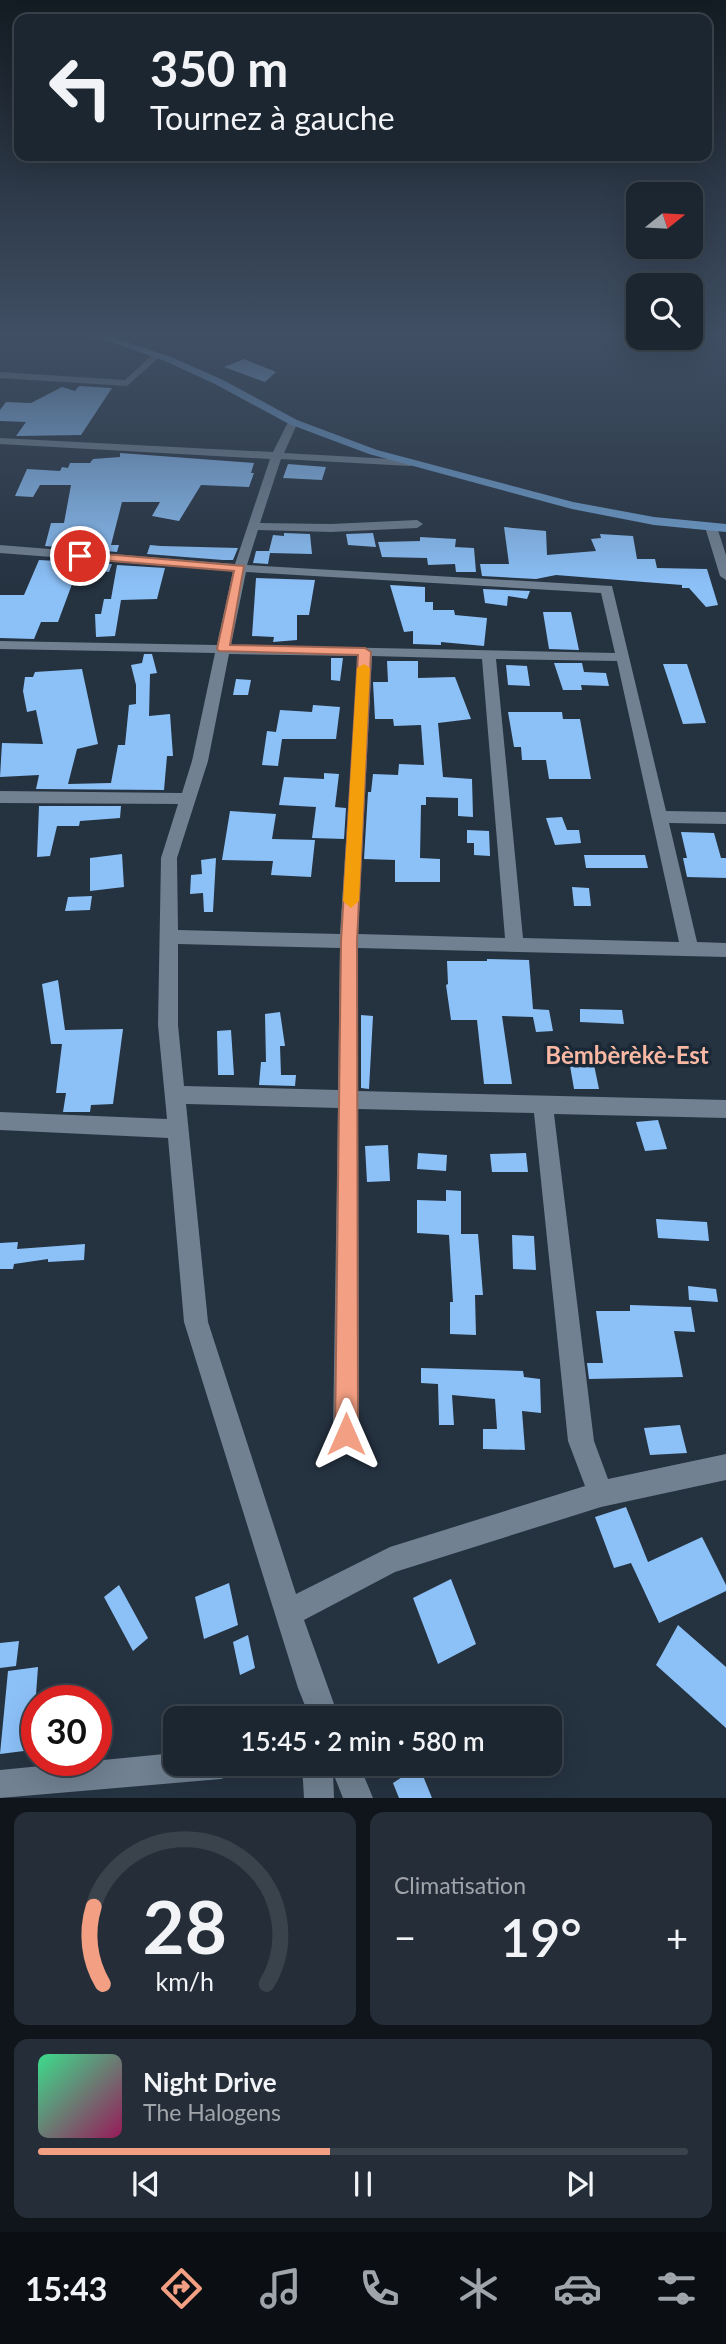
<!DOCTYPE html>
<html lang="fr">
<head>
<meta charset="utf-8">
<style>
	:root { --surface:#1c2630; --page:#252e38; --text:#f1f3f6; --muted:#a0a5ab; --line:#3a434c; --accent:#f39f83 }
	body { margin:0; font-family:Lato,sans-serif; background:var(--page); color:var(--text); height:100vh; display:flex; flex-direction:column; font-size:26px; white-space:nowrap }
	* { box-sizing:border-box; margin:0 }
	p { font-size:23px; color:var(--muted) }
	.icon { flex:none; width:38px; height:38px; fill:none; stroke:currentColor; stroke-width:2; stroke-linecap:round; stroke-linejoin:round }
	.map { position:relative; height:1798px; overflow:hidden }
	.panel { display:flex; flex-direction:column; gap:14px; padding:14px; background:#0f151a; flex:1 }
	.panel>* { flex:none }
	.banner { position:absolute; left:14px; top:14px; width:698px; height:147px; border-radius:14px; box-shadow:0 7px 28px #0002,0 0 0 2px var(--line); background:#1c2630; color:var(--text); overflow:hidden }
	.needle { width:46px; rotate:72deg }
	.fabs { position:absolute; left:626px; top:182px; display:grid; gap:14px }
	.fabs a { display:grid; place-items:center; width:77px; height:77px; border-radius:14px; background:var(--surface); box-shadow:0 7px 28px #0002,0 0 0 2px var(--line); font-size:35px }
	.speed { position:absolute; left:21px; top:1685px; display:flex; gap:14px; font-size:35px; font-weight:700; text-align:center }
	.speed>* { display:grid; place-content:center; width:91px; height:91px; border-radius:50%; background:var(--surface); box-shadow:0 7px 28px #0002,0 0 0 2px var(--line); line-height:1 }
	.speed .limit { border:10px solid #d22; background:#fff; color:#111 }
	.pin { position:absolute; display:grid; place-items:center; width:60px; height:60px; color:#fff; margin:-30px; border:4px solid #fff; border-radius:50%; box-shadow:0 2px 7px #0007 }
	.me { position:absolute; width:77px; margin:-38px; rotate:0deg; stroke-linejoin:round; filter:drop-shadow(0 0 5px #0008) }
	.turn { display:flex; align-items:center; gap:24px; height:147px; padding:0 21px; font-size:32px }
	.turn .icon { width:91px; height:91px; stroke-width:2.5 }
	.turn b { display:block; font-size:49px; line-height:60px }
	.big { font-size:52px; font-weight:600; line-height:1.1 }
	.panel .card { flex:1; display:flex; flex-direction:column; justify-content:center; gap:10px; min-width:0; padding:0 24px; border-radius:14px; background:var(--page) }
	.panel .dial { align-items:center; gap:0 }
	.dial svg { height:182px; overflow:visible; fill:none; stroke:var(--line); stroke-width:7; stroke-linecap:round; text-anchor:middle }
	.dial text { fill:var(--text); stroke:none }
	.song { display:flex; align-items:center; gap:21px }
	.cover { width:84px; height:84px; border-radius:10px; background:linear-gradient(135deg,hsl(150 70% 55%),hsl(330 70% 35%)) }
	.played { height:7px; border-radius:4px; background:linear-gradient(90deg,var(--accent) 45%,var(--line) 45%) }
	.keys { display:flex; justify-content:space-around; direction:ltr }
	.heat { display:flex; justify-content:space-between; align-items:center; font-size:38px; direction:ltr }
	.panel .tiles { flex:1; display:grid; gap:14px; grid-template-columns:1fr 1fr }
	.card:last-child { grid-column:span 2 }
	.trip { position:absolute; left:163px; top:1706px; width:399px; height:70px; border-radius:14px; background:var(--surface); box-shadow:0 7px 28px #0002,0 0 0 2px var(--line); font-weight:600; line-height:70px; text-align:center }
	.tabs { display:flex; height:112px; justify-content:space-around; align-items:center; background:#0b0f13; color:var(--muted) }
	.tabs .icon { width:49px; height:49px }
	.tabs .current { color:var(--accent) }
	.tabs b { font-size:32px; color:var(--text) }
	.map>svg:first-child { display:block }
	.building { fill:#8cc1f8 }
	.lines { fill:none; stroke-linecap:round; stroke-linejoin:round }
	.minor { fill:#718191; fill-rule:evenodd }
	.major { fill:#70a1d1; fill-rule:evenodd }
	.route { fill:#f39f83; stroke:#9e6755; stroke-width:2 }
	.slow { fill:#f59e0b }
	.labels { text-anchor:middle; stroke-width:7; stroke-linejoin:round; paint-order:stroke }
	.neighbourhood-label { font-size:24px; font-weight:bold; fill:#f8b8a3; stroke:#1b2835 }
</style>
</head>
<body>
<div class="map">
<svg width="726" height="1798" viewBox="0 0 726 1798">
	<rect width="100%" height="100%" fill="#253240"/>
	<!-- building -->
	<path class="building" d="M244,359L276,372L265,382L224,367Z
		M79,386L112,388L81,435L16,436L26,422L0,421V410L6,402L31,403L62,387L75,391Z
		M120,453L254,463L251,473H254L249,487L201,485L179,521L152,516L160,502H122L111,545H119L117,552L45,546L51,523H64L71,485H40L33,497L15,496L27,469L60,471L62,467L68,468L70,463H90L93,459L120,457Z
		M288,464L326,467L322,480L283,478Z
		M504,527L546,531L547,555L596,551L591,539L601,538L600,534L633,536L637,559H655L657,568L707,569L718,605L706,607L689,588H682V585L556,575L536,579L482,576L480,564H509Z
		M284,533L310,534L312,554L270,553L268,564L253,563L256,551H269L273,535L284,536Z
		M373,533L376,547L348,545L346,534Z
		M420,537L456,539L455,547L474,548L476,572H456L455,564L428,565L427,558L382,557L378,542L420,541Z
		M150,545L161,546L238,548L233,560H223L147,554Z
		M39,560L112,564L109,572L78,568L58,622H41L34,639L0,638V595H24Z
		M117,565L165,568L157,599L121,600L115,636L96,637L95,614H101L104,599H111Z
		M256,578L315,580L309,615H297V640L273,642L274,637L252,636Z
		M390,585L425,587V602H433V610H454L455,615L487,618L484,646L441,642V645L413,644V631L404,632Z
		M483,589L530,591L527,599L508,596L507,606L485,603Z
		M543,612H571L579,650L549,649Z
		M144,654H152L157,673L150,674L149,716L170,714L173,756H167L164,790L36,789L39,775L0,777L2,743L43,744L36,710L27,712L23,691L25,677H33L35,672L82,669L98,744L77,749L68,784L111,783L118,745H125L129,705L136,704V685L131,665L142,663Z
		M331,658H343L340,681L331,680Z
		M387,661H418V678L455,677L471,719L438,723L443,777L472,779L473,817L458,816V798L426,797V805H421L420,858L440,859V882H395V860L364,859L368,792H371L373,774L398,775L399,764L424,765L421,725L394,726L393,719H375L373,682H388Z
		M554,663H582L584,672L606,673L609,686L581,685L582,690H563Z
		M663,664H687L706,723L683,724Z
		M506,665L527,666L530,686L508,685Z
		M236,679L251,680L248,695H233Z
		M313,705L340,707L336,739H282L278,766L262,765L267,731L276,732L280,710L312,712Z
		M508,712H562L563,719H580L591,779H549L546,760H522L521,747H514Z
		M324,773L339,774L335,807L346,808L344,839L312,838L316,807L279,805L284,777L324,779Z
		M39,806H121L120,818L80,821L79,826H57L50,856L37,857Z
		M230,811L276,814L272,839L315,840L311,877L271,875L273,861L222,860Z
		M562,817L567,830H579L581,843L555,845L546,818Z
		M467,830L489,831L490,856L474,855V843H467Z
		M681,832L714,833L721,858H726V878L687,877L683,858H687Z
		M122,854L124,887L90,891V858Z
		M584,855H645L648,868H586Z
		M216,858L213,912H204L203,893L190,894L191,875L202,874L201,860Z
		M572,887L589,888L591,906H574Z
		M92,896L90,910L65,911L68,897Z
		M487,959L529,960L533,1009L549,1010L553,1031L536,1032L533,1017L502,1016L512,1084H484L477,1020H451L446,985L448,984L447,961H487Z
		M58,980L65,1030L123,1029L113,1104L91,1105L90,1112H63L66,1093H56L62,1044H51L42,984Z
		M580,1009L622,1010L624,1024L580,1022Z
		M280,1012L285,1046H280L281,1075H296L295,1086L259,1085L261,1062H266L265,1014Z
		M361,1015L373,1016L369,1089L361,1088Z
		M231,1030L234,1075H218L217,1031Z
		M569,1060H593L599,1089H574Z
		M658,1120L667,1149L645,1151L636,1122Z
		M388,1145L390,1181L367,1182L365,1146Z
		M418,1153L447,1155L446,1171L417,1169Z
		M526,1153L528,1172H492L490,1154Z
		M446,1190L461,1191V1234H478L483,1295H475L476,1335L450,1334V1302H453L449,1235L417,1233V1200L446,1201Z
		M656,1219L707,1222L709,1241L658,1238Z
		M512,1235L534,1236L536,1270L513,1269Z
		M18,1242L17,1249L85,1244L84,1260L48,1262V1259L14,1264L13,1269H0V1243Z
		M688,1286L716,1289L718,1302L689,1300Z
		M630,1305L691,1307L695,1332L674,1331L683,1377L589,1379L587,1363H603L596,1311H630Z
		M421,1368L523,1371L524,1377L540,1379L541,1413L522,1411L525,1450L483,1449V1429H497L495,1399L452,1395L454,1425H439L438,1384L421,1383Z
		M680,1425L687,1453L650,1455L644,1428Z
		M626,1507L648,1562L702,1537L726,1585V1591L659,1623L631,1563L614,1568L595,1517Z
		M451,1579L476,1644L438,1664L413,1598Z
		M229,1583L238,1625L204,1639L195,1597Z
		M119,1585L148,1638L133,1651L104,1597Z
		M678,1625L726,1667V1728L656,1665Z
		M248,1635L255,1668L240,1675L233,1642Z
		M19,1641L16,1666L0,1668V1643Z
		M38,1667L32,1750L0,1754L8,1671Z
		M419,1766L432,1798H399L393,1783Z"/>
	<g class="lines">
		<!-- minor -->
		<path class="minor" d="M154,353L162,355L127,386L0,378V372L125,380Z
			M293,419L298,422L284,453L410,460L416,463L410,466L281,459L260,523L331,524L417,520L423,524L417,528L331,532L258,530L247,565L612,586L666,811L726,812V824L669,823L697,942L726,943V957L358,948V1091L726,1100V1118L554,1114L594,1441L608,1479L726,1454V1480L601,1507L395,1572L304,1620L339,1718H310L298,1688L184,1322L168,1138L0,1130V1112L167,1119L158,1025L161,858L178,804L0,803V791L182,793L192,761L215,653L0,649V641L217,645L233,571L0,553V545L235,564L270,459L0,444V438L273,452L288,422ZM246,572L601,593L615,653L231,645ZM229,654L358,656L340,934L178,930L177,858L208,761ZM372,656L482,659L505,938L358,934ZM496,659L617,661L679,942L523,938ZM178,944L340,948L338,1090L184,1086L178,1025ZM186,1104L338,1108L333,1434L337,1443L346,1447L355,1443L359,1434L358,1109L534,1113L568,1441L585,1486L390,1547L296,1594L208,1322Z
			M711,523L717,527L726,555V580L720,576L705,527Z
			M175,1753V1764H236L232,1775L221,1779L0,1798V1770Z
			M302,1764H359L373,1798H343L333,1773L334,1798H304Z"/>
		<!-- major -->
		<path class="major" d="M94,336H109L171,357L223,380L297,420L377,450L573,502L654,517L726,524V532L654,525L572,509L369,454L289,424L215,384L165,361Z"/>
	</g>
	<!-- sky -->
	<linearGradient id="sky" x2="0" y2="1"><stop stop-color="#141c23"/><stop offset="0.57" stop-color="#404f64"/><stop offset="1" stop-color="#404f64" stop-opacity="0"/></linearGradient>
	<rect width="726" height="588" fill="url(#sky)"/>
	<!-- route -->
	<path class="route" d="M80,552L244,566L230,645L365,648L371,652L357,941L358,1434L354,1442L346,1446L338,1442L335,1434L341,941L358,655L219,651L217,649L234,571L76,558V553Z"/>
	<!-- slow -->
	<path class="slow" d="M364,664L370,668L359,901L351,908L343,901L357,668Z"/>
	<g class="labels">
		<!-- neighbourhood labels -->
		<g class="neighbourhood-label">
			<text x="627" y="1064">Bèmbèrèkè-Est</text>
		</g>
	</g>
</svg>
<div class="fabs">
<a><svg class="needle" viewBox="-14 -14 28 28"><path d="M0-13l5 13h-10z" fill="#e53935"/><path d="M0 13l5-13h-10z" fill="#a0a5ab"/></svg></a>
<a><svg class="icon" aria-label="search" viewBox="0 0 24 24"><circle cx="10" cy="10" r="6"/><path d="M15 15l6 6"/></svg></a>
</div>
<div class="speed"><div class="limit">30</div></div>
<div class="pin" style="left:80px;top:556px;background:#d93025"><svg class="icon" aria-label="arrive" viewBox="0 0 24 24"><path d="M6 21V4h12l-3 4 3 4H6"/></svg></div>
<svg class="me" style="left:346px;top:1434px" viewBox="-20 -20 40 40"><path d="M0-17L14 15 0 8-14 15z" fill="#f39f83" stroke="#fff" stroke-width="4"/></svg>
<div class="trip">15:45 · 2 min · 580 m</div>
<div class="banner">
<div class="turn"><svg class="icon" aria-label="left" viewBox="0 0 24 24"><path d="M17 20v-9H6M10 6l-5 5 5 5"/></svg><div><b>350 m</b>Tournez à gauche</div></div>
</div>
</div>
<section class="panel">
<div class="tiles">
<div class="card dial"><svg viewBox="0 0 100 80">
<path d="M14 69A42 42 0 1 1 86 69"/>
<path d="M14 69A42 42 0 0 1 10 35" stroke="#f39f83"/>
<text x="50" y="56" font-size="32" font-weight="700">28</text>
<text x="50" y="72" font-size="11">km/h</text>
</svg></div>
<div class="card"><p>Climatisation</p>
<div class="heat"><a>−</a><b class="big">19°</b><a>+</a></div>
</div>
<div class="card">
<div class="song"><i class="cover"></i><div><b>Night Drive</b><p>The Halogens</p></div></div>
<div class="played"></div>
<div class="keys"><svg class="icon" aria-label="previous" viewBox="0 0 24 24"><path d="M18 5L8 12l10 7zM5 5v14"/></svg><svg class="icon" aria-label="pause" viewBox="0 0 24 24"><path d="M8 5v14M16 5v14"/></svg><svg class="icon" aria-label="next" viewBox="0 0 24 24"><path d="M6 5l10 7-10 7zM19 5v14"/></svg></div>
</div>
</div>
</section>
<nav class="tabs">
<b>15:43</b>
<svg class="icon current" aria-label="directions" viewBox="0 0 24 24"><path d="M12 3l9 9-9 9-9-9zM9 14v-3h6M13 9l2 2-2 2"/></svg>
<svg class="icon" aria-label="music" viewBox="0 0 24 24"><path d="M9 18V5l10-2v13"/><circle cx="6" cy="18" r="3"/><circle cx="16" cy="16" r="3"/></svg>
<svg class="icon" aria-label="phone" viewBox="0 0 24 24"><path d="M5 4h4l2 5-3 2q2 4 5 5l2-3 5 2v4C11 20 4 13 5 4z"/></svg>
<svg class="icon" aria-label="climate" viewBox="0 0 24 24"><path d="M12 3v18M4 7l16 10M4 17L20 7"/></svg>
<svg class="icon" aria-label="car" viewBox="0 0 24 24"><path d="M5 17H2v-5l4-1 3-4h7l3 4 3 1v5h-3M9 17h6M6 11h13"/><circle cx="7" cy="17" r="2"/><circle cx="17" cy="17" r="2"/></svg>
<svg class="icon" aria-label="filters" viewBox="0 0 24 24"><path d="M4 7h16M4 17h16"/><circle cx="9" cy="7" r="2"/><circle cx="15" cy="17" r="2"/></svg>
</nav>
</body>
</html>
